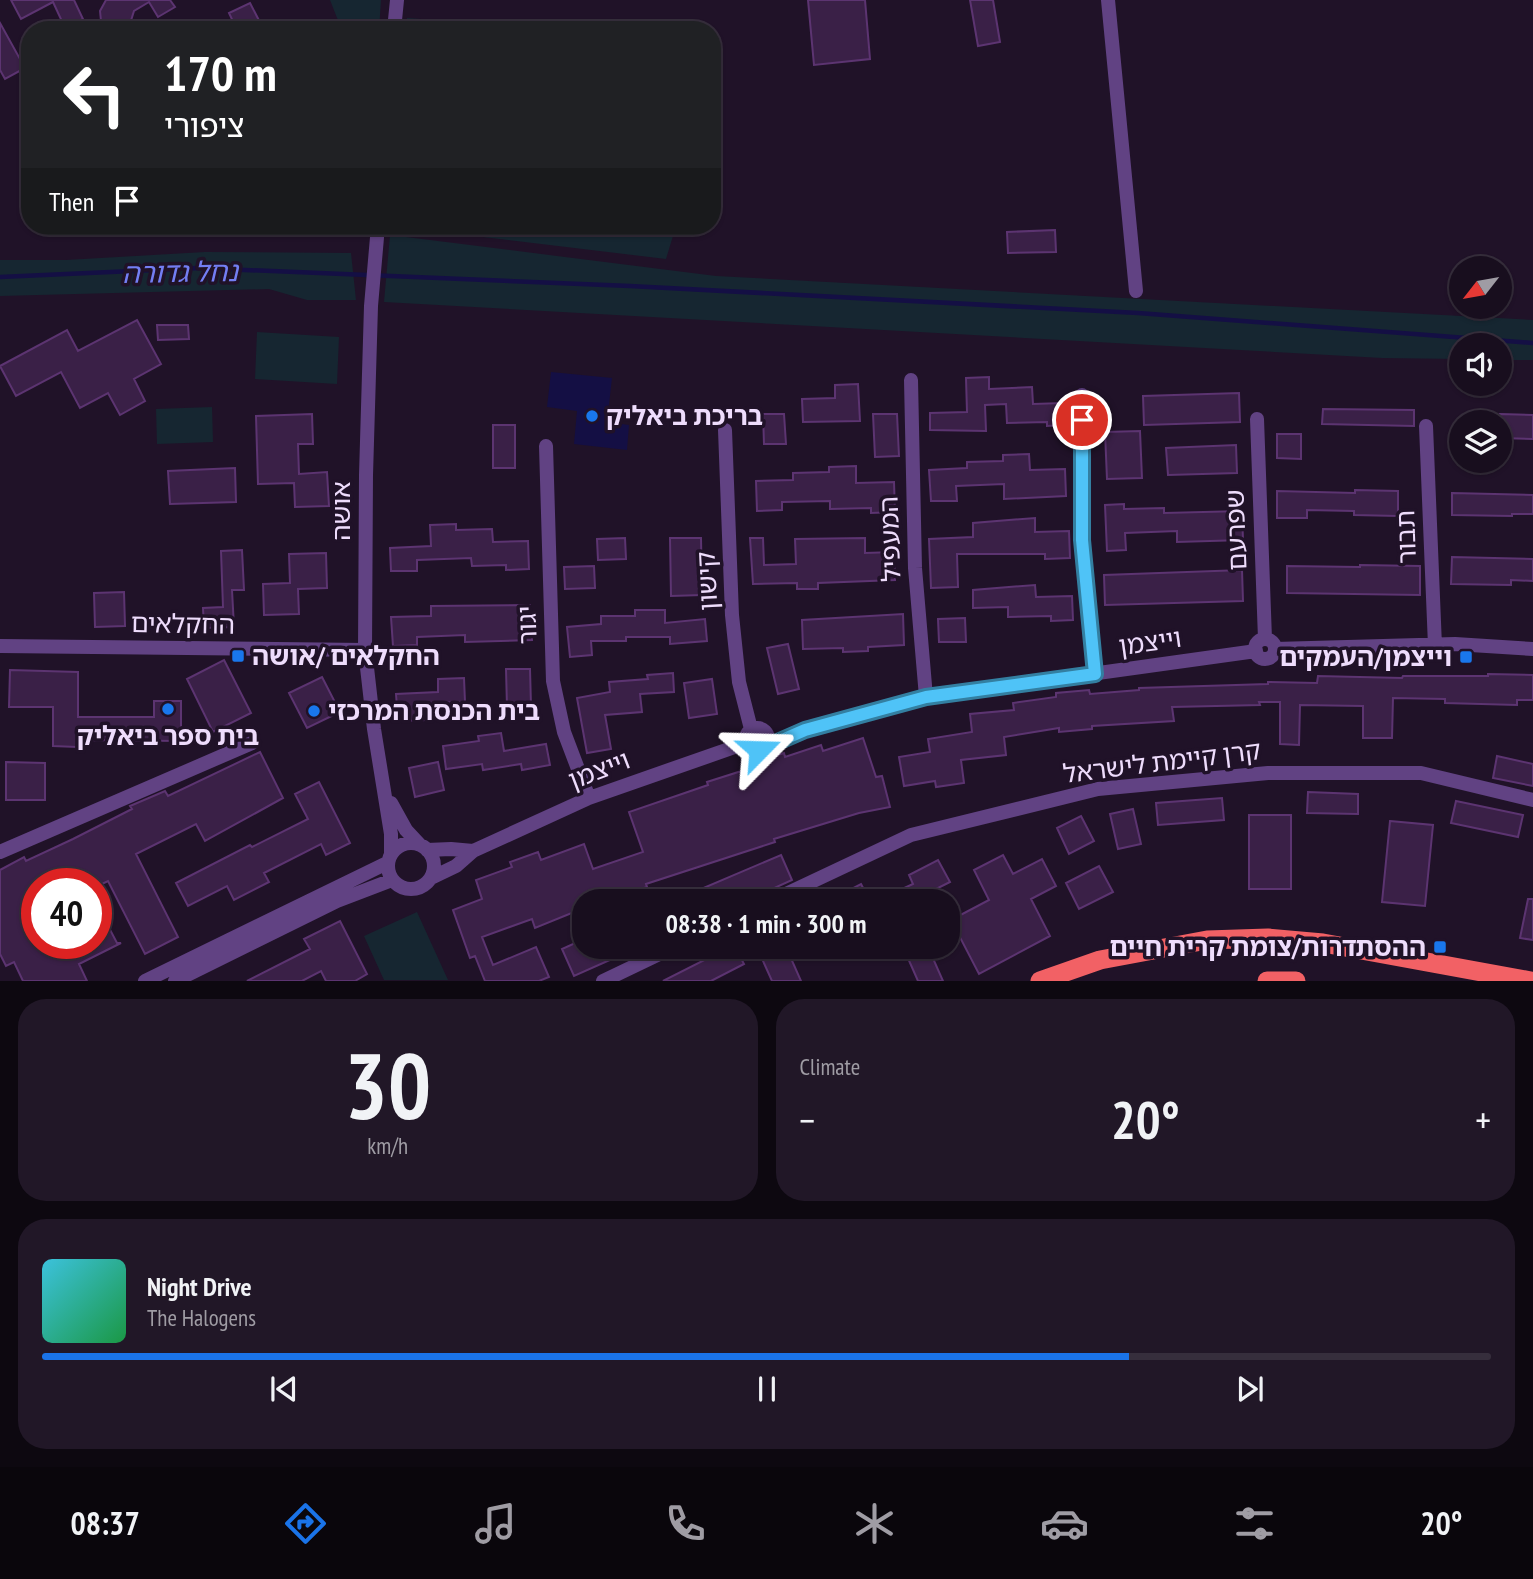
<!DOCTYPE html>
<html lang="en">
<head>
<meta charset="utf-8">
<style>
	:root { --surface:#180e1e; --page:#211727; --text:#f1f3f6; --muted:#9f9ca4; --line:#362e3c; --accent:#1a73e8 }
	body { margin:0; font-family:"PT Sans Narrow","Noto Sans Hebrew",sans-serif; background:var(--page); color:var(--text); height:100vh; display:flex; flex-direction:column; font-size:26px; white-space:nowrap }
	* { box-sizing:border-box; margin:0 }
	p { font-size:23px; color:var(--muted) }
	.icon { flex:none; width:38px; height:38px; fill:none; stroke:currentColor; stroke-width:2; stroke-linecap:round; stroke-linejoin:round }
	.map { position:relative; height:981px; overflow:hidden }
	.panel { display:flex; flex-direction:column; gap:18px; padding:18px; background:#0d0810; flex:1 }
	.panel>* { flex:none }
	.hud { position:absolute; left:21px; top:21px; width:700px; height:214px; border-radius:28px; box-shadow:0 2px 5px #0004,0 0 0 2px var(--line); background:#202124; color:#fff; overflow:hidden }
	.needle { width:46px; rotate:239deg }
	.controls { position:absolute; left:1449px; top:256px; display:grid; gap:14px }
	.controls a { display:grid; place-items:center; width:63px; height:63px; border-radius:50%; background:var(--surface); box-shadow:0 2px 5px #0004,0 0 0 2px var(--line); font-size:35px }
	.speed { position:absolute; left:21px; top:868px; display:flex; gap:14px; font-size:35px; font-weight:700; text-align:center }
	.speed>* { display:grid; place-content:center; width:91px; height:91px; border-radius:50%; background:var(--surface); box-shadow:0 2px 5px #0004,0 0 0 2px var(--line); line-height:1 }
	.speed .limit { border:10px solid #d22; background:#fff; color:#111 }
	.pin { position:absolute; display:grid; place-items:center; width:60px; height:60px; color:#fff; margin:-30px; border:4px solid #fff; border-radius:50%; box-shadow:0 2px 7px #0007 }
	.me { position:absolute; width:77px; margin:-38px; rotate:68deg; stroke-linejoin:round; filter:drop-shadow(0 0 5px #0008) }
	.turn { display:flex; align-items:center; gap:24px; height:147px; padding:0 28px; font-size:32px }
	.turn .icon { width:91px; height:91px; stroke-width:2.5 }
	.turn b { display:block; font-size:49px; line-height:60px }
	.then { display:flex; align-items:center; height:66px; padding:0 28px; background:#0003; gap:14px; font-size:26px }
	.big { font-size:52px; font-weight:800; line-height:1.1 }
	.panel .tile { flex:1; display:flex; flex-direction:column; justify-content:center; gap:10px; min-width:0; padding:0 24px; border-radius:28px; background:var(--page) }
	.panel .dial { align-items:center; gap:0 }
	.dial b { font-size:91px; line-height:1 }
	.song { display:flex; align-items:center; gap:21px }
	.cover { width:84px; height:84px; border-radius:10px; background:linear-gradient(135deg,hsl(190 70% 55%),hsl(140 70% 35%)) }
	.played { height:7px; border-radius:4px; background:linear-gradient(90deg,var(--accent) 75%,var(--line) 75%) }
	.keys { display:flex; justify-content:space-around; direction:ltr }
	.heat { display:flex; justify-content:space-between; align-items:center; font-size:38px; direction:ltr }
	.panel .tiles { flex:1; display:grid; gap:18px; grid-template-columns:1fr 1fr }
	.tile:last-child { grid-column:span 2 }
	.trip { position:absolute; left:572px; top:889px; width:388px; height:70px; border-radius:28px; background:var(--surface); box-shadow:0 2px 5px #0004,0 0 0 2px var(--line); font-weight:800; line-height:70px; text-align:center }
	.tabs { display:flex; height:112px; justify-content:space-around; align-items:center; background:#0a060c; color:var(--muted) }
	.tabs .icon { width:49px; height:49px }
	.tabs .active { color:var(--accent) }
	.tabs b { font-size:32px; color:var(--text) }
	.map>svg:first-child { display:block }
	.green { fill:#162631 }
	.water { fill:#140f44 }
	.lines { fill:none; stroke-linecap:round; stroke-linejoin:round }
	.stream { stroke:#140f44; stroke-width:4.5 }
	.building { fill:#3a2047; stroke:#5c3471; stroke-width:2 }
	.minor { stroke:#614283; stroke-width:14 }
	.highway { stroke:#f26165; stroke-width:19 }
	.route-casing { stroke:#337fa1; stroke-width:18 }
	.route { stroke:#4fc3f7; stroke-width:12 }
	.poi-dot { fill:#1977ec; stroke:#201228; stroke-width:2.5 }
	.labels { text-anchor:middle; stroke-width:7; stroke-linejoin:round; paint-order:stroke }
	.poi-label { font-size:26px; font-weight:bold; fill:#eedcfc; stroke:#201228; text-anchor:start }
	.street-label { font-size:26px; fill:#eedcfc; stroke:#201228 }
	.water-label { font-size:28px; font-style:italic; fill:#737ef3; stroke:#201228 }
</style>
</head>
<body>
<div class="map">
<svg width="1533" height="981" viewBox="0 0 1533 981">
	<rect width="100%" height="100%" fill="#201228"/>
	<!-- green -->
	<path class="green" d="M330,0H381L379,30L341,28Z
		M407,18L488,24L487,30H406Z
		M391,226H676L666,259Z
		M390,235L716,276L1533,320V360H1500V345H1461V359L1382,358L384,302Z
		M205,252L351,253L356,300H307L269,289L0,296V260H66Z
		M257,332L339,337L337,384L255,379Z
		M212,407L213,442L157,444L156,409Z
		M417,912L448,980H384L364,936Z"/>
	<!-- water -->
	<path class="water" d="M551,372L612,378L607,422L629,425L627,450L574,444L577,411L547,407Z"/>
	<g class="lines">
		<!-- stream -->
		<path class="stream" d="M0,277L199,268L630,286L1138,313L1533,343"/>
	</g>
	<!-- building -->
	<path class="building" d="M11,0H74L83,19L65,28L53,2L21,19Z
		M106,0H170L175,7L158,17L149,2L134,11L128,30L101,21L100,11Z
		M808,0H865L870,59L814,65Z
		M970,0H993L1000,42L978,46Z
		M250,3L264,30H237L229,13Z
		M0,23L25,68L5,79L0,70Z
		M1055,230L1056,252L1008,253L1007,232Z
		M137,320L161,364L134,379L145,401L120,415L108,393L80,408L61,372L16,396L0,366L67,330L78,351Z
		M157,325H188L189,339L158,340Z
		M989,377V389L1032,387L1033,404L1063,403L1064,425L1047,426V422L1007,423L1006,404L985,405L986,431L930,430V413L967,412L966,378Z
		M858,384L860,421L803,422L802,399L835,398V385Z
		M1239,393L1240,422L1144,425L1143,396Z
		M1323,409L1414,410V426L1322,424Z
		M312,414L313,444H298L299,474L327,472L329,506L295,507L294,483L258,484L256,416Z
		M763,414H784L786,444H764Z
		M873,414H897L899,456L875,457Z
		M1500,414L1533,415V439L1500,438Z
		M493,425H515V468H493Z
		M1140,431L1142,478L1107,479L1105,432Z
		M1277,434H1301V459L1277,458Z
		M1236,445L1237,473L1168,475L1166,448Z
		M1029,454L1030,470L1065,469L1066,496L1004,499V484L956,486L957,501H931L929,470L967,468V462L1003,461V455Z
		M856,466V483L894,482L895,512L871,513V508L830,509V501L782,502V510L757,511L756,481L793,480V473L829,472V467Z
		M235,468L236,502L170,504L168,471Z
		M1355,490L1398,491V516L1354,515V511L1307,510V518H1277V491L1355,493Z
		M1452,493L1533,495V514H1512V516L1452,515Z
		M1124,504V509L1164,508V513L1242,511L1243,540L1177,542V531L1125,533L1126,550L1107,551L1105,505Z
		M1035,518V532L1069,531L1070,558L1045,559V554H957L958,587L931,588L929,539L973,537V523Z
		M456,524V530L492,529L493,542L528,541L529,569L506,570V565L472,566L471,558L417,560V571H391L390,548L431,546L430,525Z
		M625,538L626,559L598,560L597,539Z
		M670,538H701L702,595L671,596Z
		M750,538H763L764,565L796,564L795,539L865,538V553L894,552L895,580L818,583V589H797V583L753,584Z
		M242,550L244,590H232L234,627L204,628L203,608L223,607L221,551Z
		M326,553L327,588L298,589L299,614L264,615L263,584L290,583L289,554Z
		M1452,557L1533,559V581L1511,580V585L1451,584Z
		M1360,565L1420,566V595L1287,593V566L1360,567Z
		M594,566L595,588L565,589L564,567Z
		M1242,570L1243,601L1105,605L1104,575Z
		M1035,585L1036,597L1072,596L1073,620L1051,621V616L1008,617V607L973,608V590Z
		M124,592L125,626L95,627L94,593Z
		M530,605L532,640L465,642V635L417,637V645L393,646L391,617L431,616V606Z
		M635,610H665V623L705,619L707,641L670,644V637H626V641H591L592,655L570,657L567,627L601,624V616H635Z
		M903,614L904,645L868,647V651L843,652V648L803,649L802,620Z
		M965,618L966,642H939L938,619Z
		M788,644L799,689L778,694L767,648Z
		M224,660L251,713L213,732L187,679Z
		M506,669H530L531,706L507,707Z
		M10,670L78,672V717H154V701H181V741L77,740V747L53,746V707H9Z
		M673,673L674,692L640,694L642,712L605,715L611,749L587,753L577,698L610,692L609,682L648,679L647,675Z
		M1488,674L1533,675V700H1517V705L1445,703V699L1393,698L1392,738H1363V706L1300,705L1299,745L1280,744V702H1259L1260,705L1172,707L1174,721L1092,726V729L1059,732V728L1004,737L1006,755L961,760L964,783L936,787L935,781L904,786L899,757L930,752L928,739L972,732L970,714L1014,710L1013,703L1056,697V693L1089,690L1090,694L1139,690V688L1268,684V682L1317,683L1318,676L1402,678L1403,676H1488Z
		M322,677L340,712L307,728L289,693Z
		M464,678L465,702L426,703L427,720L398,721L396,694L438,692V679Z
		M712,679L717,714L689,718L684,683Z
		M501,733L504,751L546,744L550,765L522,770L521,764L483,770L482,764L446,769L443,746L479,741L478,736Z
		M863,738L876,777L882,776L890,807L859,813L774,839L775,842L646,884L647,887L618,897L603,901H584V908L535,928L532,919L482,937L493,965L536,947L549,977L539,981H485L475,956L470,958L453,910L482,899L476,880L512,867L510,862L538,852L541,860L584,844L593,869L643,852L629,812L708,785L707,782L754,767L753,763L784,753L785,757L821,745L823,751Z
		M260,752L283,798L205,841L196,824L136,854L178,937L145,954L108,881L102,884H37V943H96V926L106,922L117,943H121L79,964L87,981H23L14,962L6,966L0,954V870L24,857L26,861L73,839L132,809L130,806L165,791L168,796Z
		M1497,756L1533,764V786L1493,778Z
		M6,762L45,763V800H6Z
		M438,762L444,790L415,797L409,768Z
		M319,782L350,843L326,855L321,844L264,873L269,882L234,900L227,886L188,906L176,883L250,845L252,847L308,819L295,794Z
		M1308,792L1358,794V814L1307,813Z
		M1222,798L1224,820L1158,825L1156,803Z
		M1456,801L1523,815L1518,837L1451,823Z
		M1133,809L1141,844L1118,849L1110,814Z
		M1249,815H1291V889H1249Z
		M1081,816L1094,841L1069,854L1057,828Z
		M1390,821L1433,825L1425,906L1382,902Z
		M781,855L792,880L746,901H706L701,889Z
		M1003,855L1013,874L1042,859L1056,886L1031,899L1050,936L979,974L951,920L989,900L974,870Z
		M938,860L950,882L912,901H876L913,884L909,875Z
		M1099,866L1113,892L1079,909L1066,883Z
		M861,884L870,901H828Z
		M1528,899H1533V940L1520,938Z
		M340,921L367,974L355,981H326L321,971L302,981H247L310,949L304,939Z
		M584,939V947H639L574,976L562,949Z
		M730,947H735L744,964L711,981H663Z
		M772,947H786L801,981H772L759,952Z
		M903,947H928L943,981H918Z"/>
	<g class="lines">
		<!-- minor -->
		<path class="minor" d="M1108,0L1136,291
			M394,30L397,0
			M378,226L371,306L366,475L365,650L374,729L391,834V853
			M911,380L915,568L926,697
			M1082,395V540L1095,674
			M1257,419L1265,639
			M1426,426L1435,646
			M725,430L732,615L739,682L751,729
			M546,446L553,681L564,732L589,798
			M1255 649a10 10 0 1 1 20 0a10 10 0 1 1-20 0Z
			M0,646L365,650
			M1275,649L1455,644L1533,649
			M746 739a11 11 0 1 1 22 0a11 11 0 1 1-22 0Z
			M765,746L805,731L926,697L1256,651
			M391,803L406,830L420,845
			M388 866a23 23 0 1 1 46 0a23 23 0 1 1-46 0Z
			M427,850L451,849L473,851
			M0,852L252,743
			M431,878L456,866L473,851L589,798L746,743
			M771,901L911,835L1098,789L1268,773H1421L1533,800
			M145,981L387,863
			M175,981L337,901L392,880
			M603,981L674,947"/>
		<!-- highway -->
		<path class="highway" d="M1040,981L1100,960L1207,940L1268,938L1323,943L1531,981
			M1267,981H1296"/>
	</g>
	<g class="lines">
		<defs>
			<path id="route" d="M759,750L805,730L926,697L1095,674L1082,540V420"/>
		</defs>
		<!-- route casing -->
		<use href="#route" class="route-casing"/>
		<!-- route -->
		<use href="#route" class="route"/>
	</g>
	<!-- markers -->
	<g class="poi-dot">
		<circle cx="592" cy="416" r="7"/>
		<rect x="231" y="649" width="14" height="14" rx="3.5"/>
		<rect x="1459" y="650" width="14" height="14" rx="3.5"/>
		<circle cx="168" cy="709" r="7"/>
		<circle cx="314" cy="711" r="7"/>
		<rect x="1433" y="940" width="14" height="14" rx="3.5"/>
	</g>
	<g class="labels">
		<!-- poi labels -->
		<g class="poi-label">
			<text x="606" y="425">בריכת ביאליק</text>
			<text x="252" y="665">החקלאים /אושה</text>
			<text x="1452" y="666" text-anchor="end">וייצמן/העמקים</text>
			<text x="328" y="720">בית הכנסת המרכזי</text>
			<text x="168" y="745" text-anchor="middle">בית ספר ביאליק</text>
			<text x="1426" y="956" text-anchor="end">ההסתדרות/צומת קרית חיים</text>
		</g>
		<!-- street labels -->
		<g class="street-label">
			<text transform="translate(341 511) rotate(-90)" y="9">אושה</text>
			<text transform="translate(1236 530) rotate(-92)" y="9">שפרעם</text>
			<text transform="translate(1406 537) rotate(-92)" y="9">תבור</text>
			<text transform="translate(890 539) rotate(-92)" y="9">המעפיל</text>
			<text transform="translate(707 581) rotate(-93)" y="9">קישון</text>
			<text transform="translate(183 624) rotate(1)" y="9">החקלאים</text>
			<text transform="translate(527 625) rotate(-92)" y="9">יגור</text>
			<text transform="translate(1150 642) rotate(-8)" y="9">וייצמן</text>
			<text transform="translate(1162 762) rotate(-7)" y="9">קרן קיימת לישראל</text>
			<text transform="translate(599 770) rotate(-21)" y="9">וייצמן</text>
		</g>
		<!-- water labels -->
		<g class="water-label">
			<text transform="translate(180 272) rotate(-1)" y="10">נחל גדורה</text>
		</g>
	</g>
</svg>
<div class="controls">
<a><svg class="needle" viewBox="-14 -14 28 28"><path d="M0-13l5 13h-10z" fill="#e53935"/><path d="M0 13l5-13h-10z" fill="#9f9ca4"/></svg></a>
<a><svg class="icon" aria-label="sound" viewBox="0 0 24 24"><path d="M4 9h4l5-4v14l-5-4H4zM17 9q2 3 0 6"/></svg></a>
<a><svg class="icon" aria-label="layers" viewBox="0 0 24 24"><path d="M12 4l9 5-9 5-9-5zM3 14l9 5 9-5"/></svg></a>
</div>
<div class="speed"><div class="limit">40</div></div>
<div class="pin" style="left:1082px;top:420px;background:#d93025"><svg class="icon" aria-label="arrive" viewBox="0 0 24 24"><path d="M6 21V4h12l-3 4 3 4H6"/></svg></div>
<svg class="me" style="left:759px;top:750px" viewBox="-20 -20 40 40"><path d="M0-17L14 15 0 8-14 15z" fill="#4fc3f7" stroke="#fff" stroke-width="4"/></svg>
<div class="trip">08:38 · 1 min · 300 m</div>
<div class="hud">
<div class="turn"><svg class="icon" aria-label="left" viewBox="0 0 24 24"><path d="M17 20v-9H6M10 6l-5 5 5 5"/></svg><div><b>170 m</b>ציפורי</div></div>
<div class="then">Then<svg class="icon" aria-label="arrive" viewBox="0 0 24 24"><path d="M6 21V4h12l-3 4 3 4H6"/></svg></div>
</div>
</div>
<section class="panel">
<div class="tiles">
<div class="tile dial"><b>30</b><p>km/h</p></div>
<div class="tile"><p>Climate</p>
<div class="heat"><a>−</a><b class="big">20°</b><a>+</a></div>
</div>
<div class="tile">
<div class="song"><i class="cover"></i><div><b>Night Drive</b><p>The Halogens</p></div></div>
<div class="played"></div>
<div class="keys"><svg class="icon" aria-label="previous" viewBox="0 0 24 24"><path d="M18 5L8 12l10 7zM5 5v14"/></svg><svg class="icon" aria-label="pause" viewBox="0 0 24 24"><path d="M8 5v14M16 5v14"/></svg><svg class="icon" aria-label="next" viewBox="0 0 24 24"><path d="M6 5l10 7-10 7zM19 5v14"/></svg></div>
</div>
</div>
</section>
<nav class="tabs">
<b>08:37</b>
<svg class="icon active" aria-label="directions" viewBox="0 0 24 24"><path d="M12 3l9 9-9 9-9-9zM9 14v-3h6M13 9l2 2-2 2"/></svg>
<svg class="icon" aria-label="music" viewBox="0 0 24 24"><path d="M9 18V5l10-2v13"/><circle cx="6" cy="18" r="3"/><circle cx="16" cy="16" r="3"/></svg>
<svg class="icon" aria-label="phone" viewBox="0 0 24 24"><path d="M5 4h4l2 5-3 2q2 4 5 5l2-3 5 2v4C11 20 4 13 5 4z"/></svg>
<svg class="icon" aria-label="climate" viewBox="0 0 24 24"><path d="M12 3v18M4 7l16 10M4 17L20 7"/></svg>
<svg class="icon" aria-label="car" viewBox="0 0 24 24"><path d="M5 17H2v-5l4-1 3-4h7l3 4 3 1v5h-3M9 17h6M6 11h13"/><circle cx="7" cy="17" r="2"/><circle cx="17" cy="17" r="2"/></svg>
<svg class="icon" aria-label="filters" viewBox="0 0 24 24"><path d="M4 7h16M4 17h16"/><circle cx="9" cy="7" r="2"/><circle cx="15" cy="17" r="2"/></svg>
<b>20°</b>
</nav>
</body>
</html>
